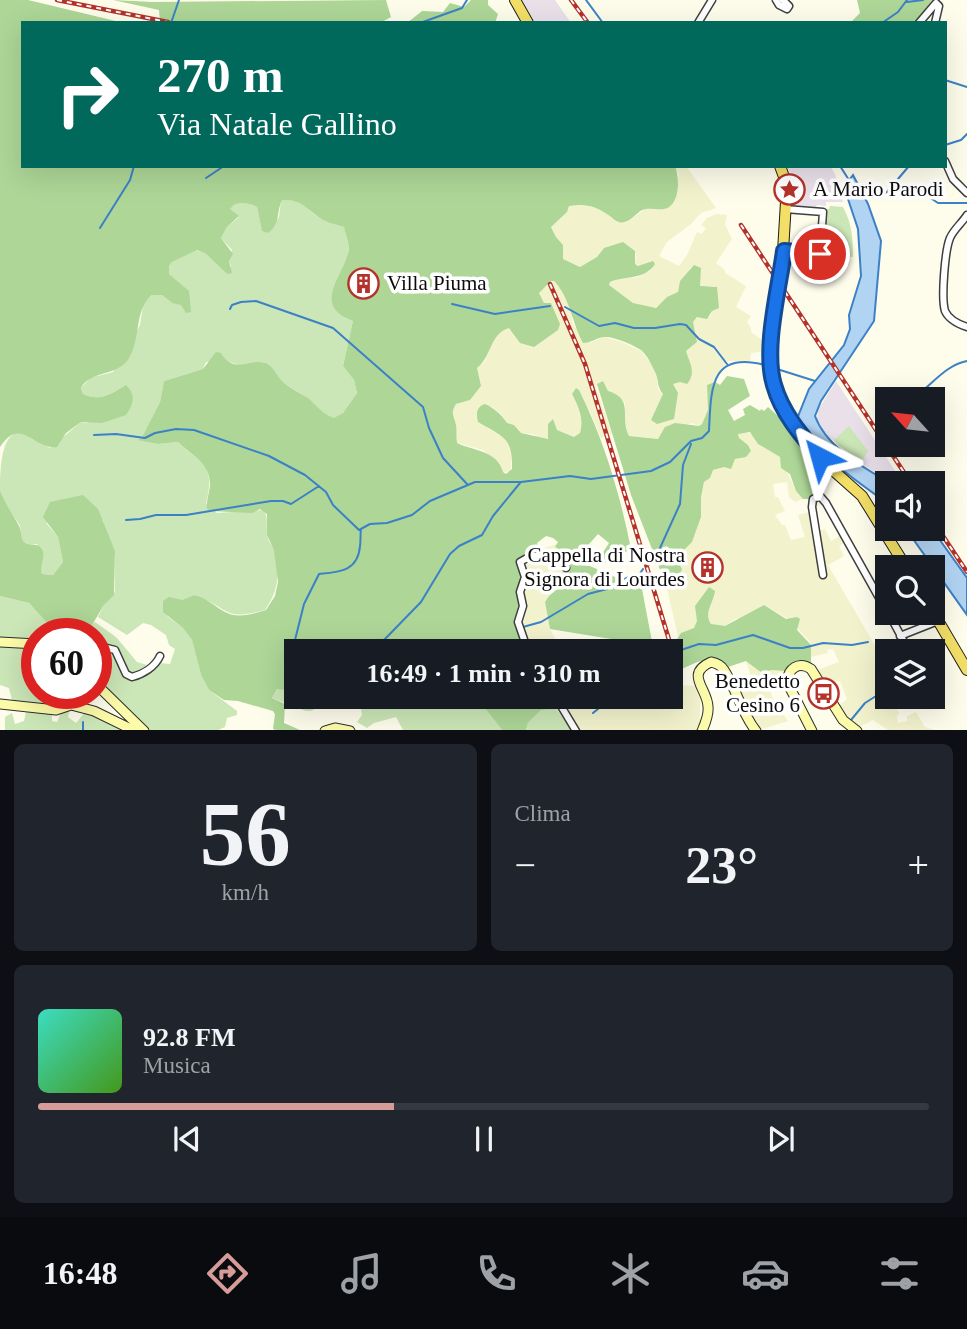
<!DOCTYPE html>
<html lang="it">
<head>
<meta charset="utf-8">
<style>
	:root { --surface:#171b24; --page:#20242c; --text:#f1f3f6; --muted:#9ea1a6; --line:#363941; --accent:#d69c9a }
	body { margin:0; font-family:"Times New Roman",serif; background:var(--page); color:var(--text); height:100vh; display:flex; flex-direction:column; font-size:26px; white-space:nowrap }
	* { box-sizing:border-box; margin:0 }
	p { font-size:23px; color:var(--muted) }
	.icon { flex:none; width:38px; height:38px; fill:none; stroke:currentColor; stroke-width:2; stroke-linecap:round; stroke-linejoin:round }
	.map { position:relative; height:730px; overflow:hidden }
	.details { display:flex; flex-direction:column; gap:14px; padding:14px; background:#0d0f14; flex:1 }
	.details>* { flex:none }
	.hud { position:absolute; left:21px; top:21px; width:926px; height:147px; border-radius:0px; box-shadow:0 7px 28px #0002; background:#00695c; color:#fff; overflow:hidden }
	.needle { width:46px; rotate:297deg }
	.fabs { position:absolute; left:875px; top:387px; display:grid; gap:14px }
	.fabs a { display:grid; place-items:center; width:70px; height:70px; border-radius:0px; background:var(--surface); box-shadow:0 7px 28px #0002; font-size:35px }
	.speed { position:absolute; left:21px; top:618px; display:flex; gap:14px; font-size:35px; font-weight:700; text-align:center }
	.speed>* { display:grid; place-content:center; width:91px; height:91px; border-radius:50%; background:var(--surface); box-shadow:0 7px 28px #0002; line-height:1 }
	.speed .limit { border:10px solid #d22; background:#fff; color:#111 }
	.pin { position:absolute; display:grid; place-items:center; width:60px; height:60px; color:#fff; margin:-30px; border:4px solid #fff; border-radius:50%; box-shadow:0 2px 7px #0007 }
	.me { position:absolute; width:77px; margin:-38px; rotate:321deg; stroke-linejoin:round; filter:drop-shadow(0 0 5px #0008) }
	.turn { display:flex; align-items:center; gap:24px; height:147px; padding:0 21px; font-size:32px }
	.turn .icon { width:91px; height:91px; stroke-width:2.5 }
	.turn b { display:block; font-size:49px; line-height:60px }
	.big { font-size:52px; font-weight:600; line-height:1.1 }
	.details .tile { flex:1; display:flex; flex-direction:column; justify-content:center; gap:10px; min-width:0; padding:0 24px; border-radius:10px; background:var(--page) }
	.details .dial { align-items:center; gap:0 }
	.dial b { font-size:91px; line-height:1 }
	.song { display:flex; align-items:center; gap:21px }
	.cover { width:84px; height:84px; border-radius:10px; background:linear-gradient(135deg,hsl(170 70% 55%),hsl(100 70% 35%)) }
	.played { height:7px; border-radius:4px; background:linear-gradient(90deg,var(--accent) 40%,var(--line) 40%) }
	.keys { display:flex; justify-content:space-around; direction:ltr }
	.heat { display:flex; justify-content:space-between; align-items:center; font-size:38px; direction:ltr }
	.details .tiles { flex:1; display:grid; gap:14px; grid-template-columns:1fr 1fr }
	.tile:last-child { grid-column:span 2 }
	.trip { position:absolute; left:284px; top:639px; width:399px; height:70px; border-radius:0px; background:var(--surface); box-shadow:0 7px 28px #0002; font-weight:600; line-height:70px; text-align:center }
	.menu { display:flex; height:112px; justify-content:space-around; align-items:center; background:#090b0e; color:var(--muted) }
	.menu .icon { width:49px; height:49px }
	.menu .selected { color:var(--accent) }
	.menu b { font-size:32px; color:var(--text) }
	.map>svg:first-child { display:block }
	.industrial { fill:#eae0ea }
	.farmland { fill:#f2f3cd }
	.green { fill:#cbe6b7 }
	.forest { fill:#add697 }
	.water { fill:#b2d4f3; stroke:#3c81c7; stroke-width:2 }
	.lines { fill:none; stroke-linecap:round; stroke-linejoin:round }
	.stream { stroke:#3c81c7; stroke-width:2 }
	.street-casing { stroke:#3f3f3f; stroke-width:9 }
	.secondary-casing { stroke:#2e2e2e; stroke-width:11 }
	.primary-casing { stroke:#1d1d1d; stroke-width:12 }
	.street { stroke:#fff; stroke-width:6 }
	.secondary { stroke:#fcfba9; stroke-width:9 }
	.primary { stroke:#f3df67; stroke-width:10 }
	.rail-casing { stroke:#b5322a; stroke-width:4.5 }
	.rail { stroke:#fff; stroke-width:2; stroke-dasharray:5; stroke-linecap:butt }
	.route-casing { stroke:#114b97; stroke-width:18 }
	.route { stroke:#1a73e8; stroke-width:12 }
	.labels { text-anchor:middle; stroke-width:7; stroke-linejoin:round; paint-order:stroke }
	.poi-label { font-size:21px; fill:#0c0c0c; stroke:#fff; text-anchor:start }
</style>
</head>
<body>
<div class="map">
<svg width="967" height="731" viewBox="0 0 967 731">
	<rect width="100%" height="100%" fill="#fefceb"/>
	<!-- industrial -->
	<path class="industrial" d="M522,0H555L571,23H535Z
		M785,166H830L835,174L843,202H826V206L817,205L816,207L788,206L789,186H793L789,170Z
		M836,381L903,483H892L868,468L823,432L817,420L818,410Z"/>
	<!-- farmland -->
	<path class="farmland" d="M675,166H686L716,208L701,213L691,224L667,242L659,256L679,266L687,255L697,232L702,234L706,228L701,225L707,218L716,214L727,215L725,224L732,239L716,263L725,270V273L746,286L736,307L751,316L747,322L751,328V332L767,343V351L751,353L750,361H725L726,366L715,382L707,385L708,410L705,421L699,426L692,423L662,434L658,439L629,436L625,429V403L608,391L603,381L596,387L612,434L601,438L591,414L576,388L572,394L580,407L582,426L580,433L574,437L557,430L545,440L532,434L521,433L514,425L507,423L501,414L492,407L478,422L504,438L513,449L510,472H503L483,450L457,443L456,424L452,418V410L458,402L470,400L477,368L485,361L487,350L499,332L509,328L515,333L560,324L551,303H544L539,293L551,281L558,283L571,309L573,325L590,343L604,337L622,342L641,351L650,362L657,375L658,389L663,394L662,402L651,416L673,387V384L680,382L686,351L697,342L693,322L697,317H710L712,311L714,286L703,288L699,286L701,268L691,267L688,274L680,281L678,292L653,309L633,303L608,285L610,282L616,279L638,277L651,270L635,264L636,254L604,248L597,257L580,267L563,259V245L556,237L551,226L567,212L569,206L579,204L596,206L620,222H627L645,209H666L679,175Z
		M741,432L753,434L758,444L780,457L796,491L802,496L803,499L795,502L789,497L787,482L773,484L775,497H778L785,511L775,515L782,525H785L791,540L805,537L798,515L809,512L815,532L825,529L831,541L841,535L845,542L839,546L844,556L828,565L887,666V696L890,697L899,713L897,717L898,723L907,721V716L916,712L925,727L935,730H888L873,720L857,728L853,727L837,706L847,699L840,681L825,684L817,670L839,662L833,649L827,650L828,653L811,657L810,642L790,620L764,605L746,617L735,619L725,626H718L711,624L707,617L709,607L715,594L697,621L694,628L678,636L666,585L675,580L676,558L692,542L701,517V497L704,482L710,478L713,470L724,467L739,457H746L751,451L748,445L739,438L738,434Z
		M557,544L563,547L567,581L549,596L545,602L550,629L562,651H551L546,648L541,651H493L518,557Z
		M746,661L766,673L772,670L785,671L784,680L767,684L774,701L788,721L759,730L737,692L754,686Z
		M670,685L700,686V730H550L546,697L670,696Z"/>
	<!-- green -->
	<path class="green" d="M281,200C309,199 304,210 322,219C329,222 337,224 344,227L349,246L345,318L353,321L343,366L354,380L357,393L343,413L334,419L324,415L306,397L282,382L268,364L262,362L243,366L226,361L206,362L203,369L164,381L160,402L142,437L139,439L158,444L178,442C202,465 216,464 206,503L217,513L264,510C269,519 265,528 268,538C269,543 274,547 275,552C279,576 279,590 265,610C223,622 229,607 194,595L182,600L167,616L183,628L192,640L201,675L209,690L237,711V715L227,718L225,727L218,730H149L107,691L96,677V634H37V642L0,639V596L29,603L48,624L91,625L95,622L116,637L137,662L147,665L149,671L159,663L170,664L175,649L169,645L166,635L151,625L143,623L127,635L98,617L104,605L115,592V551L104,527L103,520L46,523L58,537L63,562L53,575L42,574L40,569L43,554L37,544C32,544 25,545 22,540C20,536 22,529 19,524C12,513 3,505 0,492C0,475 0,431 20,433C30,434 41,443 50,448L81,422L87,423L126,385C111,394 100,402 83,394L81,388L90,378L113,372L140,325L143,305L146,300L155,293L162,295L172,303L188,295V291L169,274V266L172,262L196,250L206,254L227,274L231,266L229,261L232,250L221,238L227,227L239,217L229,209C237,200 248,202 257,207L262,230L268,232L279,217Z
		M830,206L843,207C852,224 853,238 853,257L823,254L826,209H829Z
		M849,426L868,451L862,461L839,446L834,440Z
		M0,645L37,647V693H50L49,704L46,706L13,704L9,688L0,685Z
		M290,667H296V696L323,697L326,703L311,711H306L272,698L277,689H286L284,679Z
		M427,696L438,700L445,697H476L502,730H403L396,717L374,723L367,728L357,722L362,715L360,701L366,697Z
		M556,709L573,730L526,731L528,723L541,710Z
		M65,711L69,712L68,717L76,723L85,712L89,713L124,730H5V717L12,713L15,724L24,721L26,712L52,714V721L57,722L61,713Z"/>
	<!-- forest -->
	<path class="forest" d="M0,0H28L124,23H23V166H675C680,178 680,206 664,209C657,210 649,207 642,210C635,214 628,225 619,222C615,221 613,218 610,216C596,206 586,203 569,206L567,212L551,227L556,237L563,245V259L580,267L597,257L604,248L623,242L635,251V264L638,266L653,261L655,264C644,281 625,275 610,282L609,285L633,303L656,308L667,297L678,292L680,281L694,265L701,268L700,286L717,287L719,308L712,311L707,319L697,317L693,322L697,342L686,351C689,362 697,372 687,384L680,382L673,384L678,393L674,419L657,424L651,420L663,394C657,387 659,382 656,374C652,366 648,356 641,350C633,345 614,336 604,337C596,338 591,343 583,343C572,323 570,297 554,281H551L539,293L544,303H551L560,324L558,330L534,347L520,343L509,328C490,333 491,358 477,368L481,386L470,400L456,404C450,414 454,415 456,425C457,430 456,437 457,443C473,451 497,450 503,472L506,474L512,469C513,437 503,437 478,422C476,414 476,407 485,404C494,408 501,414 507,423L514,425L521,433L548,439V424L553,419L557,430L574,437L580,433C584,419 579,407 572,394L576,388L579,390C604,440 620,494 631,549L606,563L602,554L609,543L598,534L582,552L577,549L572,556L555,547L558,542L553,538L546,536L537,543L540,552L519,560L523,575L522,604L517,619L526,651H296V667L287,670L284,679L286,690L277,689L272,698L285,704L284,723L300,730H276L273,729L275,714L273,711L238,701L224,700L209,690L201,675L192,640L183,628L163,612V601L169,597L182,600L194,595C207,598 214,606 225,612C237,619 253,614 266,610L275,596L278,582L274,550L267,535V514L260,509L252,513L211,511L207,509C206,501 209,494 210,486C211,463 192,456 178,442L158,444L138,440L142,437L160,402L164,381L203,369L216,352L221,353C234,375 249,358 266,363C273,366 278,378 284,383C292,389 300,393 308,398C317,406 322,414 334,418L343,413L357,393L354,380L343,366L353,321C309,305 346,274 349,249C349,242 345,233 344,227C335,224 324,222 317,216C305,206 299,199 282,200C276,212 281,224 268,233L262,231L257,207C248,203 237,200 230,209L239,216L227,227L221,238L233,254L229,261L232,273L227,274L206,254L197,250L172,262L169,266V274L189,291L191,312L186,313L181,305L172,303L162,295H152C133,310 142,341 127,361C115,376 90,371 81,388L83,394C100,402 111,394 126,385C136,395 134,403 126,415L102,423L81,422L66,433L57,447C34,450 21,415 0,447Z
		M113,0L152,2L386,0L391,17L380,23H160L159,10Z
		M471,0H488V5L498,14L495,23H407L422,11L443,12L450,3L464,7Z
		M857,0H932L915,23H850L860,13Z
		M727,376L744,379L750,396L728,410L734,421L745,415L743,409L750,405L760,411L761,409L764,411L768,407C791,426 807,451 827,474L817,481L818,486L811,499H803L796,491L790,474L781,468L780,457L758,444L750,432L738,434L739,438L748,445L751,451L746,457L735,459L731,469L724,467L713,470L710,478L704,482L701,497V517L692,542L676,558L682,569L679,576L666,585L631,495L597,384L603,381L608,391C635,399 619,417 629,436L658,439L665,427L675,423L699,426L702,424L708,410L707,385L715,382L720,385Z
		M0,491C6,506 13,514 19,526C22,531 20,538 24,542C30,547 40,541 43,552C45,559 39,566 42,574L53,575L63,562L58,537L43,517L50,502L83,495L98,509L115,551L114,595L104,605L92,625L55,627L48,624L29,603L0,596Z
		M565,555L642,589L653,647H659L661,651H632L633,646L611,639L550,629L545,602L549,596L567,581Z
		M709,587L715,591C714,602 703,613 711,624L725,626L764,605L786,619L797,617L800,619L797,630L811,645V665C800,662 793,660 785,671L772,670L762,673L746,661L728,667C710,651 692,665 673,673L670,672V669L680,666L681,663L675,642L681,633L694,628L697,621L695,606Z
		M476,697H552L556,709L541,710L528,723L526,730H502Z"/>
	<!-- water -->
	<path class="water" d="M853,175L868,204L881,241L874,321L821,401L815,416C826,447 863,467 890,483H887V503C854,479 818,456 797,419L809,389L844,345L850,329L849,315L861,276L858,229L844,187Z
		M906,529H932L967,578V615Z"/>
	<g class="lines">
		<!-- stream -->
		<path class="stream" d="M586,0L603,23
			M907,2L923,0
			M171,23L179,0
			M420,23L462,8L467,0
			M882,23L898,12L907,0
			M945,80L967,87
			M945,145L961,140L967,134
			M840,166L849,180
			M206,178L224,166
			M887,192L909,166
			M865,195L899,192L929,197L938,203H967
			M100,228L130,180L134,166
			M452,304L495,314L550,306
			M565,307L599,326L615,323L634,328H655L680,324L686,325L699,339L714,347L727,364
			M230,309L232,305L241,302L256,301L333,328L423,407L429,428L443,458L467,484
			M777,369L815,381
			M911,399C929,389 944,365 967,361
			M94,435L116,434L145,438L155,433L176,429L194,430L269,456L305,475L326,492L333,505L359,530L370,524L387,523L412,515L430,501L475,482H521L570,476L591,479L651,471L670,462L691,441L702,438L709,431C711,388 710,349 768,366
			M906,444L907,445
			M126,520L140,519L156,515H186L271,501H283L291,504L319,486
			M648,565L653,563L660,548L680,504L683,465L691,444
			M523,627L541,622L588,594L607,589L628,577L639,575L643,569
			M294,644L304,604L319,574C340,572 358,571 360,546C361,540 360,535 361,529
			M369,651L384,640L421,602L450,554L459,546L482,535L493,516L520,483
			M675,652L699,644L716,645L753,635L790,648H803L823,643L852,645L868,642
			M593,713L614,696
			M851,720L865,703L887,689
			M83,731V722"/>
		<defs>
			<path id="street" d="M776,0L779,5L787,9L789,6L783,0
				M698,23L712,0
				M919,23L936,3L939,6L935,23
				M945,161L953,179L967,193
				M967,215C962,223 954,229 950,238C945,250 941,298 945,311C949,320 958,324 967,327
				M784,251L820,254L823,212L785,209
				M823,575L812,507L813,499L820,496L826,503L887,612
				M888,612L909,651
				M900,636L938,621
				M96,651L107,648L115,650L126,674L132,677C143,674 155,667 160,656
				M528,651L518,622L523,606L520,592L525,577L520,562C538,550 551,556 566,568
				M555,696L576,731"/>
			<path id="secondary" d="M0,642L37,644
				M96,684L144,731
				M0,704L56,710L71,705L94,711L135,731
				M325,731L335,728L350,731
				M702,731C705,724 709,715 708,707C708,689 684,674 711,662C716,663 721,665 724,670C737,690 741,712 756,731
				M812,731L787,682C788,668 799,661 811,669L843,720L857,731"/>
			<path id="primary" d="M515,0L528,23
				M780,166L787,185L782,268L771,352L773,383L782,405L794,425L826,464L862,496L906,567
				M933,612L967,670"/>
		</defs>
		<!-- street casing -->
		<use href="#street" class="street-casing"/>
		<!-- secondary casing -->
		<use href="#secondary" class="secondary-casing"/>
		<!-- primary casing -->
		<use href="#primary" class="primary-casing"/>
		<!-- street -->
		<use href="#street" class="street"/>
		<!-- secondary -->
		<use href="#secondary" class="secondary"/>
		<!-- primary -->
		<use href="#primary" class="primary"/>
		<defs>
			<path id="rail" d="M57,0L168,22
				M571,0L588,23
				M741,225L911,483
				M550,284L585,364L677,666
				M933,521L967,572"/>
		</defs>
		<!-- rail casing -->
		<use href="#rail" class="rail-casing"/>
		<!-- rail -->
		<use href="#rail" class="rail"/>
	</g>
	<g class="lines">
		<defs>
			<path id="route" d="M820,457C801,435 782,413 774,385C763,349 779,289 784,251L820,254"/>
		</defs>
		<!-- route casing -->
		<use href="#route" class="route-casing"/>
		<!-- route -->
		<use href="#route" class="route"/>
	</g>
	<!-- icons -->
	<defs>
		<symbol id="sight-ring" viewBox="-11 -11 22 22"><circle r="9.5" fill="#fff" stroke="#b5322a" stroke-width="1.5"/><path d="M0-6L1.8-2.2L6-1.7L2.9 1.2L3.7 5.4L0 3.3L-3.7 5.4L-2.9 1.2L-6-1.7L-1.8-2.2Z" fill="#b5322a"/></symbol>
		<symbol id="building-ring" viewBox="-11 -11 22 22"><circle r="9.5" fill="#fff" stroke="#b5322a" stroke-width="1.5"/><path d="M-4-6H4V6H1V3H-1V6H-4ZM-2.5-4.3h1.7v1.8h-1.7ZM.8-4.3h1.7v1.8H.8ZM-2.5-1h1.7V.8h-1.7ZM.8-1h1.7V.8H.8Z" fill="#b5322a"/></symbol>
		<symbol id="bus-ring" viewBox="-11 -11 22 22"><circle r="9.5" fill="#fff" stroke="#b5322a" stroke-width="1.5"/><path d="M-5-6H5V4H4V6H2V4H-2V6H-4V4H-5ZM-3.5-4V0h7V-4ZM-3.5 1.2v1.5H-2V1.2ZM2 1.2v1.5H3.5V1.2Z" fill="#b5322a"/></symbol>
	</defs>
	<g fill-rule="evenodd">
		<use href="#sight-ring" x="772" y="172" width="35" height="35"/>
		<use href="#building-ring" x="346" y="266" width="35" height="35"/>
		<use href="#building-ring" x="690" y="550" width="35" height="35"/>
		<use href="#bus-ring" x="806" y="676" width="35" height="35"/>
	</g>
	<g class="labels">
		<!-- poi labels -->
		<g class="poi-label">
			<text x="813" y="196">A Mario Parodi</text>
			<text x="387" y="290">Villa Piuma</text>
			<text x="685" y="562" text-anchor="end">Cappella di Nostra<tspan x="685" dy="24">Signora di Lourdes</tspan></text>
			<text x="800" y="688" text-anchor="end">Benedetto<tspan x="800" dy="24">Cesino 6</tspan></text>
		</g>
	</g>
</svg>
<div class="fabs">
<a><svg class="needle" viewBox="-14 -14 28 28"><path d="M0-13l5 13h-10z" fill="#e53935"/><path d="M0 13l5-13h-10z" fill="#9ea1a6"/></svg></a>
<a><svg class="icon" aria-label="sound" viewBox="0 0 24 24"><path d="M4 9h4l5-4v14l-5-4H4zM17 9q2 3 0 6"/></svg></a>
<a><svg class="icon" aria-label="search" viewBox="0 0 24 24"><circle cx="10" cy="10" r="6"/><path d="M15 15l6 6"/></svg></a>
<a><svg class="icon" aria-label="layers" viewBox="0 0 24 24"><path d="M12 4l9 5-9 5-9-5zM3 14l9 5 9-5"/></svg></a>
</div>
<div class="speed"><div class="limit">60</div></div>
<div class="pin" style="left:820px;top:254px;background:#d93025"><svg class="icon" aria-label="arrive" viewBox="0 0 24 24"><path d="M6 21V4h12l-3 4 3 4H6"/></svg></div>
<svg class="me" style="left:820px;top:457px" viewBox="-20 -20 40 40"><path d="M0-17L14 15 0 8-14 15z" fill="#1a73e8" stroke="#fff" stroke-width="4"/></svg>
<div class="trip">16:49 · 1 min · 310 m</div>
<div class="hud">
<div class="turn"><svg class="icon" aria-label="right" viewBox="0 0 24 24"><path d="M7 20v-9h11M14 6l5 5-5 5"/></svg><div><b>270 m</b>Via Natale Gallino</div></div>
</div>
</div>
<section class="details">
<div class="tiles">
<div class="tile dial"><b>56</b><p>km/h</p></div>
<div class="tile"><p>Clima</p>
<div class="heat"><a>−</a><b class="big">23°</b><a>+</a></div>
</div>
<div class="tile">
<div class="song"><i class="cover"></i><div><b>92.8 FM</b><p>Musica</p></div></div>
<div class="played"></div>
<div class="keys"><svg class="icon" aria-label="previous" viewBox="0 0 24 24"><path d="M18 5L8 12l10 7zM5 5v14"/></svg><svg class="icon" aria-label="pause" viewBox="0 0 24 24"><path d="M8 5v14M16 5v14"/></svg><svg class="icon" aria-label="next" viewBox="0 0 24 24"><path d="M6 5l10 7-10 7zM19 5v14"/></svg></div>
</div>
</div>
</section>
<nav class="menu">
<b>16:48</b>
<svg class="icon selected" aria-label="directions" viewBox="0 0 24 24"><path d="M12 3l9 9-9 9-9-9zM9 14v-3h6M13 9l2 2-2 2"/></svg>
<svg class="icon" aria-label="music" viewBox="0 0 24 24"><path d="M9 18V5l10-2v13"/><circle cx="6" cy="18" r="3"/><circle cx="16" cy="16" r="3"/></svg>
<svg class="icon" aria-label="phone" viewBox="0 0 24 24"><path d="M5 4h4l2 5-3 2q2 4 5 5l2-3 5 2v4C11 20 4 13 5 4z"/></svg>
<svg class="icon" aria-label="climate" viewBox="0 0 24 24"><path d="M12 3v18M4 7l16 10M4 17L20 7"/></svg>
<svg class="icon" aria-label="car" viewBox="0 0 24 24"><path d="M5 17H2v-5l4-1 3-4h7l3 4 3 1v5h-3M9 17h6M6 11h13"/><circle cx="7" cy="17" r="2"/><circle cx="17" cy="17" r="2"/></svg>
<svg class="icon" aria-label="filters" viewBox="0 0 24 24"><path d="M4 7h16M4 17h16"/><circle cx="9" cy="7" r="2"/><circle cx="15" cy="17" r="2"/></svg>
</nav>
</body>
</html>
